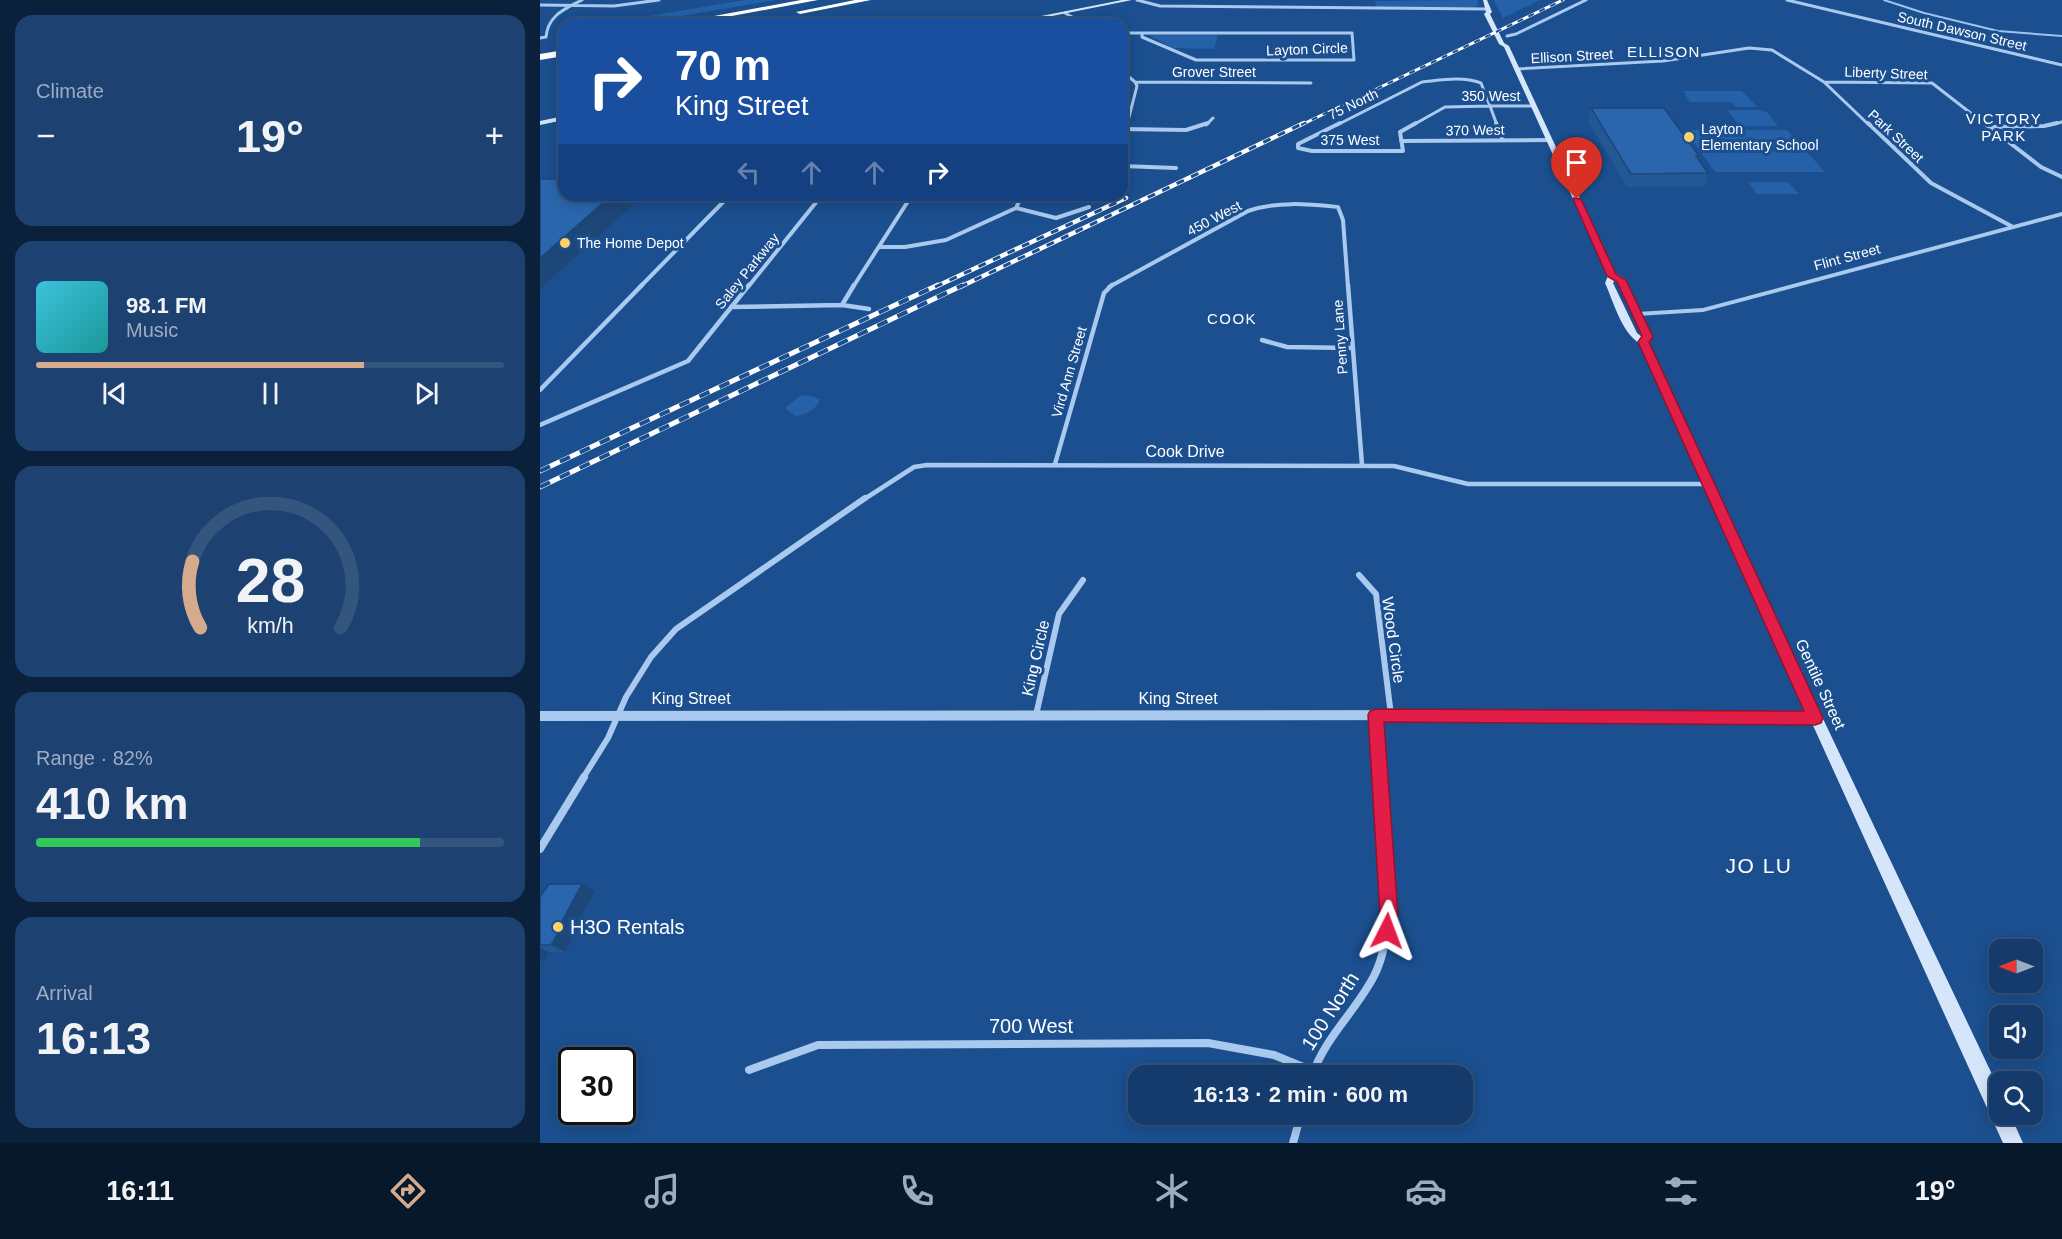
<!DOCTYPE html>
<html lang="en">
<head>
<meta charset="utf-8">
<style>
	:root { --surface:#143b6b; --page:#1d4271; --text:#f1f3f6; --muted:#9dadc1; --line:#33557e; --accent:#d6ab8b }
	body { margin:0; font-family:Arial,sans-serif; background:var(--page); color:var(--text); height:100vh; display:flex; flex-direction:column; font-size:22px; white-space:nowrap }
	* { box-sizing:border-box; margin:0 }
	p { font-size:20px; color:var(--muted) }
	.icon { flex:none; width:33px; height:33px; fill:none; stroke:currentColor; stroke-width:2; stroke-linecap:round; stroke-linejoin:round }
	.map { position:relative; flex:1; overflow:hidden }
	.sheet { display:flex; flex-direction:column; gap:15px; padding:15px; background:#0b203b; width:540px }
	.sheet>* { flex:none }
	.guide { position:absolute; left:18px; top:18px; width:570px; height:183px; border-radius:18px; box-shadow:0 3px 15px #0003,0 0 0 2px var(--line); background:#1a4fa0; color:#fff; overflow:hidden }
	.needle { width:39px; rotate:270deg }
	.controls { position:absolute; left:1449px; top:939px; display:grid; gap:12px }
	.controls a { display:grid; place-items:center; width:54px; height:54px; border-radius:12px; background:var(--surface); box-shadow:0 3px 15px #0003,0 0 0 2px var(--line); font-size:30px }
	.speed { position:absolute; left:18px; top:1047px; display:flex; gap:12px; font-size:30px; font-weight:700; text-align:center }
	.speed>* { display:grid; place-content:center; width:78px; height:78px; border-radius:50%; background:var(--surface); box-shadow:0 3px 15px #0003,0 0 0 2px var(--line); line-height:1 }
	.speed .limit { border:3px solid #111; border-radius:9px; background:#fff; color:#111 }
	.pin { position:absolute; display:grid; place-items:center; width:51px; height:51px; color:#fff; margin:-62px -26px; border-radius:50% 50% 50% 0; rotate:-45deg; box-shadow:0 0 6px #0007 }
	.pin .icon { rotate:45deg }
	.me { position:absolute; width:66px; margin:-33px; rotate:3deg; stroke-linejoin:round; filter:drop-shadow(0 0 4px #0008) }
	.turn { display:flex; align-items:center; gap:21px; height:126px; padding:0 18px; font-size:27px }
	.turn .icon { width:78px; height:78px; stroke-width:2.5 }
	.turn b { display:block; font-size:42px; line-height:51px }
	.lanes { display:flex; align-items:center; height:57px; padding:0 18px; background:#0003; justify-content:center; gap:30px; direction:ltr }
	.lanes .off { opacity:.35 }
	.big { font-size:45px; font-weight:600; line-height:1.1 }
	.sheet .card { flex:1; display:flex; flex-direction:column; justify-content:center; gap:9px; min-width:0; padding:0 21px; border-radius:18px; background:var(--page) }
	.sheet .dial { align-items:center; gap:0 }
	.dial svg { height:156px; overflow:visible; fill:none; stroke:var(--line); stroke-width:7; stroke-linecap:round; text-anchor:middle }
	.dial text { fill:var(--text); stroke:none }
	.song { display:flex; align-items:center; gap:18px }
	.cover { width:72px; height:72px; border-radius:9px; background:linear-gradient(135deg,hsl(190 70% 55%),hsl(180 70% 35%)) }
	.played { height:6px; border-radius:3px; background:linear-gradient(90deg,var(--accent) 70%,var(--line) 70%) }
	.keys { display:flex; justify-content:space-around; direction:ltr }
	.heat { display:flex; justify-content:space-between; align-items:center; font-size:33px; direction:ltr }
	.charge { height:9px; border-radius:4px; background:linear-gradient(90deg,#34c759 82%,var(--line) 0) }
	.trip { position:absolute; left:588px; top:1065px; width:345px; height:60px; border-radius:18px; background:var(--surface); box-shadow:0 3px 15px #0003,0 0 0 2px var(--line); font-weight:600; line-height:60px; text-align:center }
	.menu { display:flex; height:96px; justify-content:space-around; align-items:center; background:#08182b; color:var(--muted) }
	.menu .icon { width:42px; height:42px }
	.menu .selected { color:var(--accent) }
	.menu b { font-size:27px; color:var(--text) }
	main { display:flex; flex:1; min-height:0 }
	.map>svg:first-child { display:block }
	.green { fill:#2461a8 }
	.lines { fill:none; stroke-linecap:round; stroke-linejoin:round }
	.stream { stroke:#9cc4f0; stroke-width:2 }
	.minor-far4 { stroke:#a9c9ee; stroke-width:3 }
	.minor-far3 { stroke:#a9c9ee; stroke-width:4 }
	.minor-far2 { stroke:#a9c9ee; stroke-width:4.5 }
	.minor-far1 { stroke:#a9c9ee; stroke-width:6 }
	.minor { stroke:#a9c9ee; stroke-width:8 }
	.tertiary { fill:#a9c9ee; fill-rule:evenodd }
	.secondary { fill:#d6e6fa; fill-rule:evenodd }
	.motorway { fill:#fff; fill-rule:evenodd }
	.rail-far2-casing { stroke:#fff; stroke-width:3 }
	.rail-far1-casing { stroke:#fff; stroke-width:4.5 }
	.rail-casing { stroke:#fff; stroke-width:5 }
	.rail-far2 { stroke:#1b4f8f; stroke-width:2; stroke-dasharray:6; stroke-linecap:butt }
	.rail-far1 { stroke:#1b4f8f; stroke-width:3; stroke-dasharray:8; stroke-linecap:butt }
	.rail { stroke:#1b4f8f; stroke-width:4; stroke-dasharray:11; stroke-linecap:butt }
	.wall { fill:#245895 }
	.shaded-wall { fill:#1d4779 }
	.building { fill:#2a66ad; stroke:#1d4779; stroke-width:1.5 }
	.route { fill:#e11d48; stroke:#92132f; stroke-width:1.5 }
	.poi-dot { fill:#ffd166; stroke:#1b4f8f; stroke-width:2 }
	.labels { text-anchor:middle; stroke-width:6; stroke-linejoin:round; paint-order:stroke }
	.far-street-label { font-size:14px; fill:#fff; stroke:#1b4f8f }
	.far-poi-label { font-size:14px; fill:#fff; stroke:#1b4f8f; text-anchor:start }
	.far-neighbourhood-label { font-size:15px; letter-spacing:1.5px; fill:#fff; stroke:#1b4f8f }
	.street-label { font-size:16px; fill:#fff; stroke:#1b4f8f }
	.near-poi-label { font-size:20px; fill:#fff; stroke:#1b4f8f; text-anchor:start }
	.near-street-label { font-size:20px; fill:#fff; stroke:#1b4f8f }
	.near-neighbourhood-label { font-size:21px; letter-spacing:1.5px; fill:#fff; stroke:#1b4f8f }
</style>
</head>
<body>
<main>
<section class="sheet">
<div class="card"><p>Climate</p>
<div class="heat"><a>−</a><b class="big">19°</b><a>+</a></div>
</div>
<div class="card">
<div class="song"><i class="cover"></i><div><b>98.1 FM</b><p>Music</p></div></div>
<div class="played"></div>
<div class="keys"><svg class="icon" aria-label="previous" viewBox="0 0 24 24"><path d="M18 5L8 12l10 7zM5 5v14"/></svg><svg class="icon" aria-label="pause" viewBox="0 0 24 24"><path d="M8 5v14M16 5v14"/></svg><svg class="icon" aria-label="next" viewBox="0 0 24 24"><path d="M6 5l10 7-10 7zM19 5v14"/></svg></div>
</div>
<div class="card dial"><svg viewBox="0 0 100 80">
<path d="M14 69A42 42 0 1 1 86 69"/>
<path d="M14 69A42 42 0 0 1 10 35" stroke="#d6ab8b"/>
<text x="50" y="56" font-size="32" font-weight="700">28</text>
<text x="50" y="72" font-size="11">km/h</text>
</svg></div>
<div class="card"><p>Range · 82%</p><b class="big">410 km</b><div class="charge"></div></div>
<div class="card"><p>Arrival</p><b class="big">16:13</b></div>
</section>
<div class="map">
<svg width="1522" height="1143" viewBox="0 0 1522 1143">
	<rect width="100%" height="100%" fill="#1b4f8f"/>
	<!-- green -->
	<path class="green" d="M205,0H236L94,24H61Z
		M937,0L939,5L935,7H836L835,1Z
		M954,0H1000L963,18Z
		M609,35H678L674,49L632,48Z
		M1143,91H1202L1217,107H1196L1191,102H1150Z
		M1187,110H1219L1228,113L1238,126H1200Z
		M1145,130H1247L1264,149H1159Z
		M1160,151H1266L1285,172H1175Z
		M1208,182H1248L1259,194H1217Z
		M268,395L280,399C277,409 266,415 255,416L245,408L260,396Z"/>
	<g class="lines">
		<!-- stream -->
		<path class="stream" d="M1344,0L1384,13L1458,31L1522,36"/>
		<!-- minor-far4 -->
		<path class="minor-far4" d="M597,0L620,6L948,9
			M1247,0L1522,65
			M0,5L74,6L119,0
			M525,13L544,24
			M582,33H602
			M602,33H812L814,60H656L602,37Z
			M967,36L976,34L1046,0
			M0,38L6,37C8,15 25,9 42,0
			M976,69L1123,61L1209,48L1232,50L1284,82L1329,125
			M582,71L595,82L771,83
			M1284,82L1392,83L1446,125
			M950,106H993
			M950,106L957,125
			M587,125L597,86L595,82
			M666,125L673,118
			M797,125L882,82C902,80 922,76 941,83L950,106
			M873,125L905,107L950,106
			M1510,125L1522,122"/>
		<!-- minor-far3 -->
		<path class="minor-far3" d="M800,123L758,144V148L772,151H863L860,132L876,123
			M956,123L963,140
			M1328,123L1391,183L1473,227
			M1444,123L1501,167L1522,177
			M1452,127L1504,126L1517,123
			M582,129L646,130L668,123
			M586,129L588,123
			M861,141L1009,140
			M582,166L636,168
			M476,208L516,218L549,207
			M339,247H365L406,240L476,208L482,195
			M100,287L190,195
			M208,287L282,195
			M313,287L372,195
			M569,287L708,211C738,201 767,204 798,207L803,220L808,287"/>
		<!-- minor-far2 -->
		<path class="minor-far2" d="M808,285L822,465
			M302,305L314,285
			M191,307L302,305L329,309
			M722,340L747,347L812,348
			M0,390L102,285
			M0,425L148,361L209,285
			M515,464L564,293L572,285
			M323,500L374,467L387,465L854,466L928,484H1167"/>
		<!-- minor-far1 -->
		<path class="minor-far1" d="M819,575L836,594L851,715
			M496,715L519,614L543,580
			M836,715L840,778
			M43,778L68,738L86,697L111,657L136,629L325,498"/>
		<!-- minor -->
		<path class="minor" d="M0,849L44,777
			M209,1070L278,1045L668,1043L734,1055L773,1071
			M772,1076C785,1037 816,1011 834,976C860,926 844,833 840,777
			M753,1143L761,1114"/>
		<!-- tertiary -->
		<path class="tertiary" d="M1522,212V216L1163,312L1097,316L1093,314L1097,312L1163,308Z
			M1091,710L1275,713L1279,714L1281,718L1279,722L1275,723L1091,720L0,721V711Z"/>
		<!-- secondary -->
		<path class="secondary" d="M582,0H592L472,24H461Z
			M943,0H947L952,12L950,14L964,43L969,46L1074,272L1084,278L1088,284L1113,337L1108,342L1237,622L1460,1091V1114H1470L1483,1143H1463L1099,343C1081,331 1074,303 1065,283L1068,276L964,47L959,44L944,14L946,12ZM1075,280L1083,290L1102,337L1097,333L1073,283Z
			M24,116V120L0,125V121Z"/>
		<!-- motorway -->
		<path class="motorway" d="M261,0H278L149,24H131Z
			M315,0H331L260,14L256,12Z
			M24,50V56L0,60V54Z"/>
		<defs>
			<path id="rail-far2" d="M761,125L1023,0"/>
			<path id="rail-far1" d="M395,287L586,198
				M420,287L764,123"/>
			<path id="rail" d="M0,471L398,285
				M0,487L423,285"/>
		</defs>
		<!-- rail-far2 casing -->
		<use href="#rail-far2" class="rail-far2-casing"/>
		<!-- rail-far1 casing -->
		<use href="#rail-far1" class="rail-far1-casing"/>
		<!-- rail casing -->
		<use href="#rail" class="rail-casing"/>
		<!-- rail-far2 -->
		<use href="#rail-far2" class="rail-far2"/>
		<!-- rail-far1 -->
		<use href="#rail-far1" class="rail-far1"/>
		<!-- rail -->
		<use href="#rail" class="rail"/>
	</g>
	<!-- wall -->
	<path class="wall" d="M1051,108L1159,156L1158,159L1168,173L1164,187H1087L1048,121Z
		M55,891L36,927L38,928L25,952H9L4,962H0V897Z"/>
	<!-- shaded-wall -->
	<path class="shaded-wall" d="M72,195H104L0,289V258Z
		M42,884L55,891L36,927L38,928L25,952L11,945L22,921Z
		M0,948L9,952L4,962L0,961Z"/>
	<!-- building -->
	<path class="building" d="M1051,108H1124L1159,156H1156L1168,173L1091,174Z
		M0,179H24V195H72L0,258Z
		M9,884H42L22,921H25L11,945H0V897Z"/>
	<!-- route -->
	<path class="route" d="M1034,198L1041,199L1076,274L1086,280L1113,337L1109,342L1283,718L1281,723L1275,725L844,722L858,915L853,938L847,940L840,938L837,931L840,915L828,715L830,711L836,709L1264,711L1098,342L1102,336L1077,282L1067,276L1033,199Z"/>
	<!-- markers -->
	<g class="poi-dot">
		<circle cx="1149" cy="137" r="6"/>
		<circle cx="25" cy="243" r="6"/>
		<circle cx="18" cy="927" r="6"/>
	</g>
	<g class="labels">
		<!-- far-street labels -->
		<g class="far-street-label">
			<text transform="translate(1422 31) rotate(13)" y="5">South Dawson Street</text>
			<text transform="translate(767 49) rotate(-2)" y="5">Layton Circle</text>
			<text transform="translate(1032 56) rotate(-3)" y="5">Ellison Street</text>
			<text x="674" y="77">Grover Street</text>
			<text transform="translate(1346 73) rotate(2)" y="5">Liberty Street</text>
			<text x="951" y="101">350 West</text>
			<text transform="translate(813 104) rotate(-26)" y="5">75 North</text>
			<text transform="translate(935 130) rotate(-1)" y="5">370 West</text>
			<text transform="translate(1356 136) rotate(43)" y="5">Park Street</text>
			<text x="810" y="145">375 West</text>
			<text transform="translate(674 218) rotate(-28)" y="5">450 West</text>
			<text transform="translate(1307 257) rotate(-15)" y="5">Flint Street</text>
			<text transform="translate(207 271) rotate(-51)" y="5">Saley Parkway</text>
			<text transform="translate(800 337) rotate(-94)" y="5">Penny Lane</text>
			<text transform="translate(529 372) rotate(-74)" y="5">Vird Ann Street</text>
		</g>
		<!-- far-poi labels -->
		<g class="far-poi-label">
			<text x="1161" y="134">Layton<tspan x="1161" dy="16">Elementary School</tspan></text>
			<text x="37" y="248">The Home Depot</text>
		</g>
		<!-- far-neighbourhood labels -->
		<g class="far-neighbourhood-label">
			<text x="1124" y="57">ELLISON</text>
			<text x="1464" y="124">VICTORY<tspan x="1464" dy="17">PARK</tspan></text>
			<text x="692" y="324">COOK</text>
		</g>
		<!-- street labels -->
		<g class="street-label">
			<text x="645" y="457">Cook Drive</text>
			<text transform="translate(854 640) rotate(82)" y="6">Wood Circle</text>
			<text transform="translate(495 658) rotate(-77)" y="6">King Circle</text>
			<text transform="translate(1281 684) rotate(65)" y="6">Gentile Street</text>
			<text x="151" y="704">King Street</text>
			<text x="638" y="704">King Street</text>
		</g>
		<!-- near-poi labels -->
		<g class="near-poi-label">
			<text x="30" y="934">H3O Rentals</text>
		</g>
		<!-- near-street labels -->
		<g class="near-street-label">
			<text transform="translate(790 1011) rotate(-57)" y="7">100 North</text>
			<text x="491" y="1033">700 West</text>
		</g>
		<!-- near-neighbourhood labels -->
		<g class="near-neighbourhood-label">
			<text x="1219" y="873">JO LU</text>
		</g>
	</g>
</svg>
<div class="controls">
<a><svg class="needle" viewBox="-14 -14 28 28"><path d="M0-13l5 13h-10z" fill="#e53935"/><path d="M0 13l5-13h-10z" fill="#9dadc1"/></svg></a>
<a><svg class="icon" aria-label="sound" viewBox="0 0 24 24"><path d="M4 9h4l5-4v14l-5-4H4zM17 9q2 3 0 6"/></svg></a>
<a><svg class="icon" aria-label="search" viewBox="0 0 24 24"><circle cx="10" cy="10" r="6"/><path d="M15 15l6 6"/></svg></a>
</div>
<div class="speed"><div class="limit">30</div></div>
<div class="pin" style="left:1037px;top:199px;background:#d93025"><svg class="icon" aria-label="arrive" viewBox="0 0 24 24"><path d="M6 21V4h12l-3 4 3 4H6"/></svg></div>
<svg class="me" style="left:847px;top:931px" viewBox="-20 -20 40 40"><path d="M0-17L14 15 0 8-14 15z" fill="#e11d48" stroke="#fff" stroke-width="4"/></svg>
<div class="trip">16:13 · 2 min · 600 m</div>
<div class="guide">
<div class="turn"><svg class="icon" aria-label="right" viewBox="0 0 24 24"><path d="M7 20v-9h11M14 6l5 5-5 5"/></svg><div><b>70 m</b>King Street</div></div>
<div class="lanes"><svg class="icon off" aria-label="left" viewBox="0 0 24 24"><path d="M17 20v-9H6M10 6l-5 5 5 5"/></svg><svg class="icon off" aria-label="ahead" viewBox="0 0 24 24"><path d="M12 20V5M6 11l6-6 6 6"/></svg><svg class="icon off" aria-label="ahead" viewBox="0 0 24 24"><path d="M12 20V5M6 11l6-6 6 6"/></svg><svg class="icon" aria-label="right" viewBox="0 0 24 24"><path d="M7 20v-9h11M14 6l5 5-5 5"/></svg></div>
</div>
</div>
</main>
<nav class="menu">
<b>16:11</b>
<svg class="icon selected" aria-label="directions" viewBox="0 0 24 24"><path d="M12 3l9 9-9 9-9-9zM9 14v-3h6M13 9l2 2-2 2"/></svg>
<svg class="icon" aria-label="music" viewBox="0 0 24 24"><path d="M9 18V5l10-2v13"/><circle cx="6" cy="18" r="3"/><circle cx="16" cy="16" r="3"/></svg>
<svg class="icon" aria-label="phone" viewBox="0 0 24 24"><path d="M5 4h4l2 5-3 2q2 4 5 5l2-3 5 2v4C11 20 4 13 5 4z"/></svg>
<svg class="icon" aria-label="climate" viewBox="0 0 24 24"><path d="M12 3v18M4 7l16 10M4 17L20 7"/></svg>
<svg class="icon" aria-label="car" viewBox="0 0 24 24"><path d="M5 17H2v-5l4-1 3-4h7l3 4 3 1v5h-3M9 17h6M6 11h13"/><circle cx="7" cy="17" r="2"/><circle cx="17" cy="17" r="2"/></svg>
<svg class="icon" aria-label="filters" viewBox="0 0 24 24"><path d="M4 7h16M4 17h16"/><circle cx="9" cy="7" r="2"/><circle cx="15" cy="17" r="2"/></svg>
<b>19°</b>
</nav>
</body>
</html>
